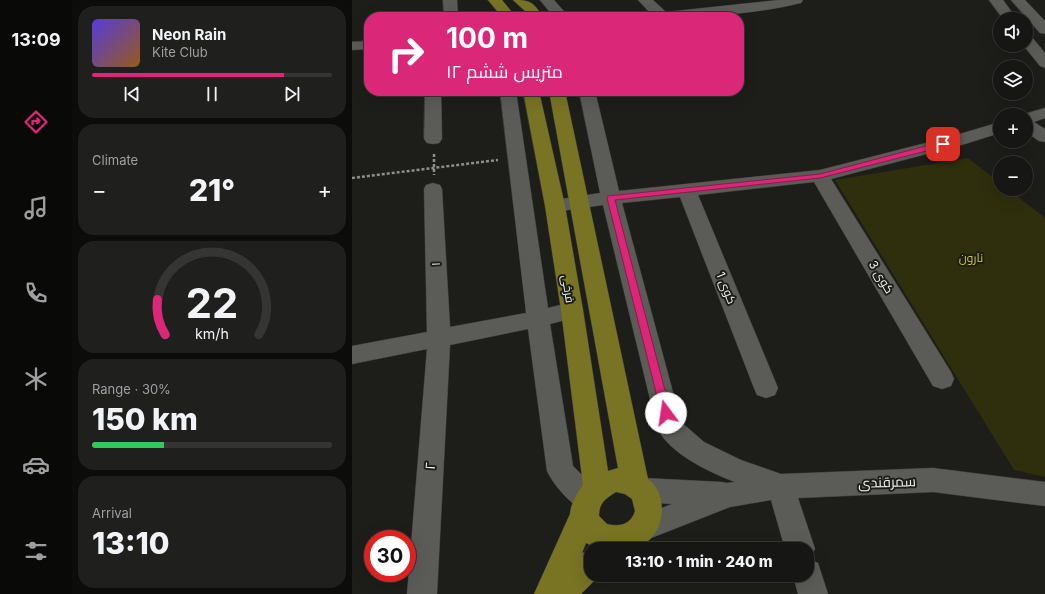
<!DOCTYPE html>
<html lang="en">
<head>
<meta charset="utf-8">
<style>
	:root { --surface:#161614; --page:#1f1f1d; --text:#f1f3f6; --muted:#9e9fa0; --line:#353534; --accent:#db2777 }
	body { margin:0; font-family:Inter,Cairo,sans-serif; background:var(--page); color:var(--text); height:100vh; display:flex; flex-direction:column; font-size:15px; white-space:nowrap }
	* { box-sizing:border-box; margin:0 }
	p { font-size:13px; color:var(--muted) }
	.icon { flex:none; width:22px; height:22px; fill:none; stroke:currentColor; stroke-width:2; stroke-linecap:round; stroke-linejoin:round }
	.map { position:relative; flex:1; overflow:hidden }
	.panel { display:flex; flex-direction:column; gap:6px; padding:6px; background:#0c0c0b; width:280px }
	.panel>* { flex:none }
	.top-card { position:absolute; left:12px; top:12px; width:380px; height:84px; border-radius:16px; box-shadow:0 4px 16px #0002,0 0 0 1px var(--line); background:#db2777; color:#fff; overflow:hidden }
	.buttons { position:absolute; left:641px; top:12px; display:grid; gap:8px }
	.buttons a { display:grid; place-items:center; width:40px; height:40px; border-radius:50%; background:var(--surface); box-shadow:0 4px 16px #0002,0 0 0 1px var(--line); font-size:20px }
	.speed { position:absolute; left:12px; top:530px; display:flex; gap:8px; font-size:20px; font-weight:700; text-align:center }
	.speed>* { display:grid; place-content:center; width:52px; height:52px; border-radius:50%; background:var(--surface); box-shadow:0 4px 16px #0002,0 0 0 1px var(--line); line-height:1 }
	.speed .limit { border:6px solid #d22; background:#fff; color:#111 }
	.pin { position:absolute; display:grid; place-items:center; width:34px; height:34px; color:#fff; margin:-17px; border-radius:8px; box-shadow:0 2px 6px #0006 }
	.me { position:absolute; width:44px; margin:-22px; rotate:346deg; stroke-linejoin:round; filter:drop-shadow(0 0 3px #0008) }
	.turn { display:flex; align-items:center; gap:14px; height:84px; padding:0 16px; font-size:18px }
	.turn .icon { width:52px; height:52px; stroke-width:2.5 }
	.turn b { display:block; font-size:28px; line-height:34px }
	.big { font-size:30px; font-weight:800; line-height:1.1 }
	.panel .widget { flex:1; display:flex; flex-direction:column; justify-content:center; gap:6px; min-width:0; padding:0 14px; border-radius:16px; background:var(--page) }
	.panel .dial { align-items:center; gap:0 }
	.dial svg { height:104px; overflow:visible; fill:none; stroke:var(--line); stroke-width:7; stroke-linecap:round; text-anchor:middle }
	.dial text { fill:var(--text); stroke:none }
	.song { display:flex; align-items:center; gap:12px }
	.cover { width:48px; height:48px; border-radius:6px; background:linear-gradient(135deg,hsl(250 70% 55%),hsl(30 70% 35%)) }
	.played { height:4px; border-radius:2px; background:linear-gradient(90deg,var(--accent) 80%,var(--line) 80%) }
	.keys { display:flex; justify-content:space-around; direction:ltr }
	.heat { display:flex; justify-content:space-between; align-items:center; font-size:22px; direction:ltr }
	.charge { height:6px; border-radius:3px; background:linear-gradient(90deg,#34c759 30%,var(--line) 0) }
	.trip { position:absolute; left:232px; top:542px; width:230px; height:40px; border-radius:16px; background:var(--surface); box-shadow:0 4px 16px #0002,0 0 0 1px var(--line); font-weight:800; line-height:40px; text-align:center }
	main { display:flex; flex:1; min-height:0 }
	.menu { display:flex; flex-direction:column; width:72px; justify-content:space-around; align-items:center; background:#090908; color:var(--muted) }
	.menu .icon { width:28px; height:28px }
	.menu .current { color:var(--accent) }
	.menu b { font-size:18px; color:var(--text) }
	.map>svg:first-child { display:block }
	.green { fill:#2f2e0d }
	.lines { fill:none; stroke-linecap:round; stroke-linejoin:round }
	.minor-casing { stroke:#3b3b39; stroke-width:1 }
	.major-casing { stroke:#3b3b39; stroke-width:1 }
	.path { stroke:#8e8e8b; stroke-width:2.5; stroke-dasharray:3 2; stroke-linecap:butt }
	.minor { fill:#5b5b58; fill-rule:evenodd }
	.major { fill:#787424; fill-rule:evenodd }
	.route { fill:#db2777; stroke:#8e194d }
	.labels { text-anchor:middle; stroke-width:4; stroke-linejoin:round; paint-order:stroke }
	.park-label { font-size:12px; fill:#d0c83a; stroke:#1d1d1a }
	.street-label { font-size:12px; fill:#f4f4f2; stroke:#1d1d1a }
	.near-street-label { font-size:14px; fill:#f4f4f2; stroke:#1d1d1a }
</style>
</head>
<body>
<main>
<nav class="menu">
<b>13:09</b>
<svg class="icon current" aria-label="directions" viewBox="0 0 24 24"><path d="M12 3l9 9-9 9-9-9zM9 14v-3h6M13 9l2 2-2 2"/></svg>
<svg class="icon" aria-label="music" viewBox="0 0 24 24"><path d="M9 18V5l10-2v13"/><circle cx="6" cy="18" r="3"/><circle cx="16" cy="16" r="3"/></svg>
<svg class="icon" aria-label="phone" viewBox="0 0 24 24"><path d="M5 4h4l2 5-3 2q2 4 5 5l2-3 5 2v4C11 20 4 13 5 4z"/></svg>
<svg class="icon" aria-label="climate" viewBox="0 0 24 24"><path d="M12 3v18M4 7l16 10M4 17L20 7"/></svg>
<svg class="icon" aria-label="car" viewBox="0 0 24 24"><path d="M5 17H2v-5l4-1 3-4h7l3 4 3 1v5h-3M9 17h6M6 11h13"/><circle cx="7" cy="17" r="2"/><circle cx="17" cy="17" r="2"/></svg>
<svg class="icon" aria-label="filters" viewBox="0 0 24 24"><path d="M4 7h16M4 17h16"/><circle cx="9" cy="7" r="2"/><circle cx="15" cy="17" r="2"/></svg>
</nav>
<section class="panel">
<div class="widget">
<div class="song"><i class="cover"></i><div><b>Neon Rain</b><p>Kite Club</p></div></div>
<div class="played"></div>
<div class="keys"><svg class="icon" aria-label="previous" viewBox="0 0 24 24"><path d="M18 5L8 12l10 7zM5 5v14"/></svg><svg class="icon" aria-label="pause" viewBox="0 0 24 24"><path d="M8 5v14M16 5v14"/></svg><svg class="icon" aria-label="next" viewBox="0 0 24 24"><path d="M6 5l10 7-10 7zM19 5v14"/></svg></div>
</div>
<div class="widget"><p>Climate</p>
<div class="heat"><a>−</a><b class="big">21°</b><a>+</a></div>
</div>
<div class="widget dial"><svg viewBox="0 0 100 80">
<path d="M14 69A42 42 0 1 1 86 69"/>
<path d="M14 69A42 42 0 0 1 8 42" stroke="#db2777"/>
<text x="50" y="56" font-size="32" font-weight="700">22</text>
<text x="50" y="72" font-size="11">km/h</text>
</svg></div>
<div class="widget"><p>Range · 30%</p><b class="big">150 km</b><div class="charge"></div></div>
<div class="widget"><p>Arrival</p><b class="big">13:10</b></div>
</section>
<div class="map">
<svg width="693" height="594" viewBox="0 0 693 594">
	<rect width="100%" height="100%" fill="#1d1d1a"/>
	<!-- green -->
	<path class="green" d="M616,158L648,183V189H656L693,218V477L662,470L483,180Z"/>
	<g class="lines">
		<defs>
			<path id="minor" d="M91,0H105L106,17H92Z
				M188,0H202L217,17H202Z
				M286,0H301L314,12L427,0H451L449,3C399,15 347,17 296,17L299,14Z
				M637,0H651L665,19H651Z
				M659,0H673L693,21V34L688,33Z
				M674,35L679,36L693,53V68L688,66L671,45H674Z
				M17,41V49L0,50V42Z
				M73,91H89L90,139L87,143L81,144L75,143L72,139Z
				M148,91H164L196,308L220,302L228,304L231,310L228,316L198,324L221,466L246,491L250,500L246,509L236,513C221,507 202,486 195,471L176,329L98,345L85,594H55L75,349L0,364V346L75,332L72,189L74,185L81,183L88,185L90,189L98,327L174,313Z
				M227,91H243L267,191L468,170L601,136L648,122V133L613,144L479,179L599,372L602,379L599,386L590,389L581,386L462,182L346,195L426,388L423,395L414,398L405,395L402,388L328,197L270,203L329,422L352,442L389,460L429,474L581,468L693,482V506L581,492L446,498L463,549L457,559L466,563L476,594H446L441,575H455V549H433L419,500L378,507L289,542L279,538L275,529L279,520L320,504L291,502L281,499L277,490L281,481L291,478L370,482L375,483L383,482C357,472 318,454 305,428L251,205L203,212L196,210L193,206L196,202L203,200L248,193Z
				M693,108V118L682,122L693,129V142L687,141L674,132V115H669Z"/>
			<path id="major" d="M136,0H150L164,17H150Z
				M161,0C179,0 181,2 191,17H177L174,12Z
				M171,91H187L213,206L231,310L256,471L266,468L197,91H213L296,479C315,492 314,527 296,541C281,553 250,552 234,543L230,553L239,550V575H248L229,594H182L218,514C219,504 224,494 231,485L209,310L193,206ZM264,492L273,494L280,499L283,511C279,525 267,527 255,524L247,516C247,503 253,499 264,492Z"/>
		</defs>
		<!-- minor casing -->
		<use href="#minor" class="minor-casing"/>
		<!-- major casing -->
		<use href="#major" class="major-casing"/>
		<!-- path -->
		<path class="path" d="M82,154V175
			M0,178L146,160"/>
		<!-- minor -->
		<use href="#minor" class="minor"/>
		<!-- major -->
		<use href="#major" class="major"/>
	</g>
	<!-- route -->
	<path class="route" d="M589,142H594L595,144L594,146L468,178L263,200L319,413L318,416L314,417L310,416L255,198L256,196L468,174Z"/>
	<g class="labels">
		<!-- park labels -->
		<g class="park-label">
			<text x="619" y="262">نارون</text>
		</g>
		<!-- street labels -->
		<g class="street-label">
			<text transform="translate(84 264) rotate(-92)" y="4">۱</text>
			<text transform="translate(529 277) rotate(59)" y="4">کوی 3</text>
			<text transform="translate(374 288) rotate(68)" y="4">کوی 1</text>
			<text transform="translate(216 289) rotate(81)" y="4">فرخی</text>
		</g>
		<!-- near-street labels -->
		<g class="near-street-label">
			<text transform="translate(78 466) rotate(-86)" y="5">۲</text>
			<text transform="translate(535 482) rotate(-2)" y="5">سمرقندی</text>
		</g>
	</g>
</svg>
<div class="buttons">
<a><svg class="icon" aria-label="sound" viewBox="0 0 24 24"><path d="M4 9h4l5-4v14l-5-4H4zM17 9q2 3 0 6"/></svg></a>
<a><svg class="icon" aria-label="layers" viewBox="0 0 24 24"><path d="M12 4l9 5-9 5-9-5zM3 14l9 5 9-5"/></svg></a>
<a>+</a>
<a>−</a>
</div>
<div class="speed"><div class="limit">30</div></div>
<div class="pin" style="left:591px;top:144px;background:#d93025"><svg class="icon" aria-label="arrive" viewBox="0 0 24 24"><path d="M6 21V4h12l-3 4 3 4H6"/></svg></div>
<svg class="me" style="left:314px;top:413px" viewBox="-20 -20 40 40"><circle r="19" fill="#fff"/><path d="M0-13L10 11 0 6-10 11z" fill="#db2777"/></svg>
<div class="trip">13:10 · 1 min · 240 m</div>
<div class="top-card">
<div class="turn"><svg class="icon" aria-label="right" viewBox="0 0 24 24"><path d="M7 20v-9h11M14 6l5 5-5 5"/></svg><div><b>100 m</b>۱۲ متریس ششم</div></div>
</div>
</div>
</main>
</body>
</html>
